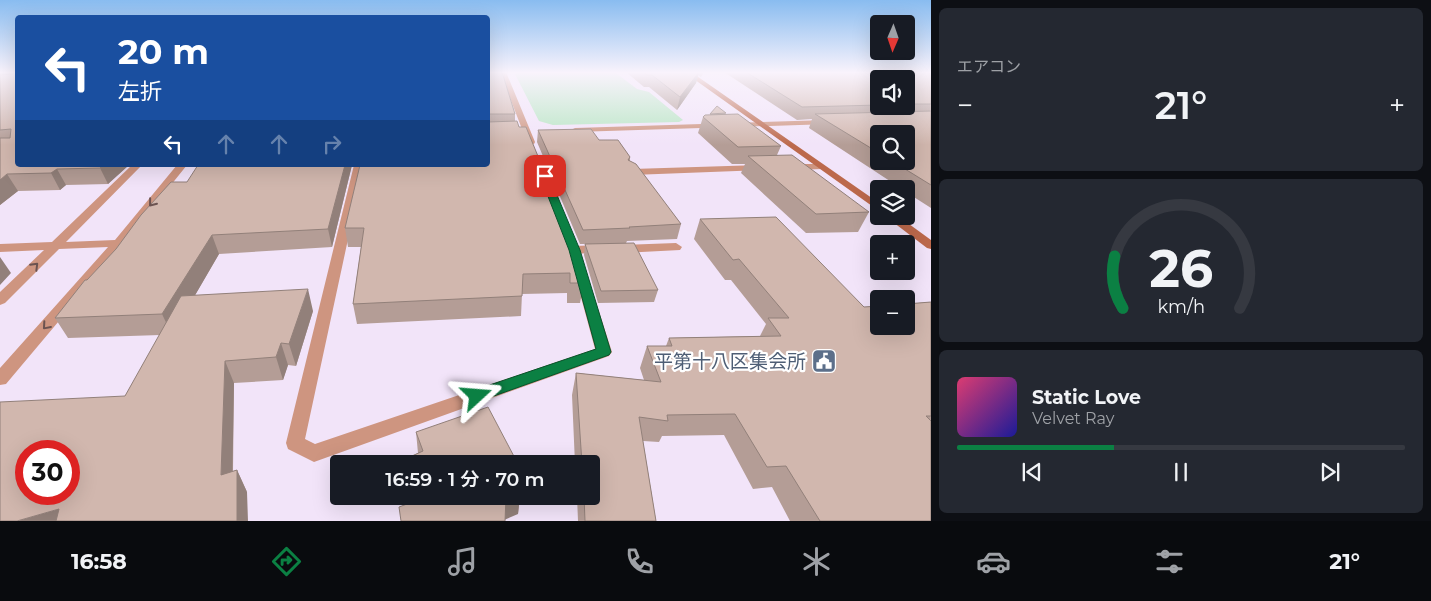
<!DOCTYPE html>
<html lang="ja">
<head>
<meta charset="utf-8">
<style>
	:root { --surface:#171b24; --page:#242831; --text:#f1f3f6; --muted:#9ea1a6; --line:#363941; --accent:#0b8043 }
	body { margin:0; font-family:Montserrat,"Noto Sans JP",sans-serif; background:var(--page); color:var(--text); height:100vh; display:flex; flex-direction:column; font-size:19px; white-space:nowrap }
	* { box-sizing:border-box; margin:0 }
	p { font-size:16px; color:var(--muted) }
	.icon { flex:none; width:28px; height:28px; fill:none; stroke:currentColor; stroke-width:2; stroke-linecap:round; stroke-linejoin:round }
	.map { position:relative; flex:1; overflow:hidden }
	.details { display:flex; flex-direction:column; gap:8px; padding:8px; background:#0d0f14; width:500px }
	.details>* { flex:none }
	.hud { position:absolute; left:15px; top:15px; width:475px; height:152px; border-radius:5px; box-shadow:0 5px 20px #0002; background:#1a4fa0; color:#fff; overflow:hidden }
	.needle { width:32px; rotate:182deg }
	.buttons { position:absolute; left:870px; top:15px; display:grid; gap:10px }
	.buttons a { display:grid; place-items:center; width:45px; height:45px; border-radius:5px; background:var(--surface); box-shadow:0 5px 20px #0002; font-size:25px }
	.speed { position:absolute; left:15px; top:440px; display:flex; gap:10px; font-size:25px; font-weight:700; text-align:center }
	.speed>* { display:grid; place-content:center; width:65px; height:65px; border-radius:50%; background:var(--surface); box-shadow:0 5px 20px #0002; line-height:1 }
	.speed .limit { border:8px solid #d22; background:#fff; color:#111 }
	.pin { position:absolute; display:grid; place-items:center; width:42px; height:42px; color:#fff; margin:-21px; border-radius:10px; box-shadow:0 2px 8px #0006 }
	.me { position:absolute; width:55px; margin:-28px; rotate:71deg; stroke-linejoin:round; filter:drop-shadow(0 0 4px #0008) }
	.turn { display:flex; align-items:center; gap:18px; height:105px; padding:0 20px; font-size:22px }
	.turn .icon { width:65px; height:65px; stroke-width:2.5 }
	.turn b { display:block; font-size:35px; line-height:42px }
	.lanes { display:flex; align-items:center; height:48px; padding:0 20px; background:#0003; justify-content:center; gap:25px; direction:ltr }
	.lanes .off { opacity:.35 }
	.big { font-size:38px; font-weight:600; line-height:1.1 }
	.details .tile { flex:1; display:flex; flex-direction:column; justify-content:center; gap:8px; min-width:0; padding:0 18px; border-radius:8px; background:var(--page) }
	.details .dial { align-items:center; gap:0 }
	.dial svg { height:130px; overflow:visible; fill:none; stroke:var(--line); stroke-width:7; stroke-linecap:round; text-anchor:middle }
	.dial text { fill:var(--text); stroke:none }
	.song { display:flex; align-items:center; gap:15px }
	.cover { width:60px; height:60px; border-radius:8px; background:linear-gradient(135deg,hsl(340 70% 55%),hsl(240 70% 35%)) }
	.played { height:5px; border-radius:2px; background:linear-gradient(90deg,var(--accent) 35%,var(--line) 35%) }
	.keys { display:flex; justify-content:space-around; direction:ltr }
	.heat { display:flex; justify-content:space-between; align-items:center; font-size:28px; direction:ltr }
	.trip { position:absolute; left:330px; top:455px; width:270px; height:50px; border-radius:5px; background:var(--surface); box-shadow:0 5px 20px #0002; font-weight:600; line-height:50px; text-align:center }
	.tabs { display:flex; height:80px; justify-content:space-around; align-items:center; background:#090b0e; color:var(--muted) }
	.tabs .icon { width:35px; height:35px }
	.tabs .active { color:var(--accent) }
	.tabs b { font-size:22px; color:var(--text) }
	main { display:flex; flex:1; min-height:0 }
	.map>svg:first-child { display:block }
	.green { fill:#b8e6c4 }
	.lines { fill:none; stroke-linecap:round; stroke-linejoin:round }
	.street { fill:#ce9580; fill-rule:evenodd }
	.secondary { fill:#bc694c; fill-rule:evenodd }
	.wall { fill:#b49d96; fill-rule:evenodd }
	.shaded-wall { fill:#92807a }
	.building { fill:#d1b7ae; stroke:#92807a; fill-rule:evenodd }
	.oneway { stroke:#6b5351 }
	.route { fill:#0b8043; stroke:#07532c }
	.labels { text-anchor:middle; stroke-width:4.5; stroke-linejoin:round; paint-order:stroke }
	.near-service-label { font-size:19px; fill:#4e5e75; stroke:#fff; text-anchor:end }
</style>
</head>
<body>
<main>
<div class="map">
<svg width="931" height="521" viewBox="0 0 931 521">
	<rect width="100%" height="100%" fill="#f2e4f9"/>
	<!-- green -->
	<path class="green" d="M520,72L616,73L637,89L649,92L683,120L679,122L553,125L539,121L515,74Z"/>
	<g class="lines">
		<!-- street -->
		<path class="street" d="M500,72H506L535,142L534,144L527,142Z
			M827,120L831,122L830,124L575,132L571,130L575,128Z
			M820,164L823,165V169L793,170L788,167L793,164Z
			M132,165H142L66,242L115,240L177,165H187L122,246L6,384L0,385V368L108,247L59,249L5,303L0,305V292L44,250L0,252V244L52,242Z
			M354,165H364L305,439L315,444L595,349L573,268L574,265L579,264L585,268L612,352L609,356L314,462L288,449L286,443Z
			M760,165L763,166V170L632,175L627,172L632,169Z
			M676,243L682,247L680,250L622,253L616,249L622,245Z
			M602,245L608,249L606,252L574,254L568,250L574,246Z"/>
		<!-- secondary -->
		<path class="secondary" d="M684,72H691L879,203V211Z
			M885,216H898L931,240V249L927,248Z"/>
	</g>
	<!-- wall -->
	<path class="wall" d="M0,72H18V165H129L108,184L66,185L60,190L18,191L0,205Z
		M488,72L515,114V121L519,127L584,283L580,303H567V293L522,294L521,316L357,324L353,304L361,247H348L345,228Z
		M626,72H704L701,77L698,75L696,83L677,110L649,87H644Z
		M724,72H931V208L906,192V189H902L809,128L812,119L797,120ZM879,79H906V106H879ZM879,134L906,161H879Z
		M726,113L725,114L781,146L777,155L869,212L858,232L806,233L741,173L745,164H732L698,133L703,117L710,115V114Z
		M538,130L599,140L630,157V161L681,224L677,239L627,241L626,243L658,290L654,302L598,303L584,255L585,244H580L537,142Z
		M352,165L332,247L219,254L195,295L313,311L296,366L288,365L283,380L234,383L233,471L237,470L247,492L125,396L160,335L68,338L55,318L87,280L187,182Z
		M700,219L864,307L931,302V521H790L772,487L753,489L724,435L662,436L659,442L643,441L656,521H578L577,496H591V464H575L572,395L576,373L644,380L640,368L647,346H666L669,338L760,336L766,324L731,280H725L694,239Z
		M416,432L518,464H401V461L418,453Z
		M408,496H520L518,514L411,503Z"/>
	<!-- shaded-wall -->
	<path class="shaded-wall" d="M699,72L696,83L677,110L680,97Z
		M103,165H129L108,184L100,168Z
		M345,165H352L332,247L328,229Z
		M57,169L66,185L60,190L51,173Z
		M7,174L18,191L0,205V180Z
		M212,235L219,254L172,335L162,314Z
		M0,257L11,273L0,285Z
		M308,289L313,311L296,366L289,344Z
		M281,343L288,365L283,380L276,357Z
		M225,361L234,383L232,496L221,475Z
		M237,470L247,492L248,521H237Z
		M511,496H520L518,514L504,520L506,498Z
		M59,509L71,521H17Z"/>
	<!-- building -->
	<path class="building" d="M13,72H18V165H103L100,168L57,169L51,173L7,174L0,180V138H10L11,129L0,130V75L13,74Z
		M488,72H502L515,114H488V117Z
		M643,72H699L680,97L652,75H647Z
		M746,72H931V104H906V79H879V105L802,107Z
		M717,106L726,113L710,114Z
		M931,111V185L892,161H906V134H879V153L815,114Z
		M738,114L781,146L738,147L703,117L705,115Z
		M488,121V122L517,121L519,127H526L569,232L584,283H570V273L523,274L522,296L353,304L364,228H345L360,165H488Z
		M591,129L599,140H618L630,157L628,160L636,164L681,224L629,227L630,228L583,230L538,130Z
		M792,155L869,212L816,214L748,156Z
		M198,165H345L328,229L212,235L162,314L55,318L85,280H87L116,249L141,215L171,182H187Z
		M776,217L864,307L879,306V326H906V304L931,302V416H926L931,421V521H820L786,466L767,467L735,414L667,415L668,421L639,417L656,521H585L584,496H591V464H582L576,373L661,382L647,346H672L669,338L781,336L768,318H789L739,259L733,260L700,219Z
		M634,243L658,290L601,291L585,244Z
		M308,289L289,344L281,343L276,357L225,361L221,475L237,470V521H56L59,509L17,521H0V402L125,396L181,296ZM26,451H69V494H26Z
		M488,407L518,464H402L401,461L423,451L416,432Z
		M413,496H511L506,498L505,521H401L399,507L415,501Z"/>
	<!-- one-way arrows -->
	<defs><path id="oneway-chevron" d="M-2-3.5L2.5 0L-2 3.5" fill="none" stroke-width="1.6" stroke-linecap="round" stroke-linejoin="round" transform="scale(1.25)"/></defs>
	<g class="oneway">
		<use href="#oneway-chevron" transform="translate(152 203) rotate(129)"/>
		<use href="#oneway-chevron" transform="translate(35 266) rotate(-45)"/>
		<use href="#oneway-chevron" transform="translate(46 326) rotate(131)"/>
	</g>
	<!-- sky -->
	<linearGradient id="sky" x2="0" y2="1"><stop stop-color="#89bcf0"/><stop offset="0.5" stop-color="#f9f3fc"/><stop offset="1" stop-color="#f9f3fc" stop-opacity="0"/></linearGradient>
	<rect width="931" height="145" fill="url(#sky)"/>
	<!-- route -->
	<path class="route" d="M545,173L549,176L580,250L611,352L609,355L477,402L472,400L470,396L472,391L596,349L569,250L540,176Z"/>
	<!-- icons -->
	<defs>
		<symbol id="civic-square" viewBox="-11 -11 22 22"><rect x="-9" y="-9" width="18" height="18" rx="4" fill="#5c6f8a" stroke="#fff"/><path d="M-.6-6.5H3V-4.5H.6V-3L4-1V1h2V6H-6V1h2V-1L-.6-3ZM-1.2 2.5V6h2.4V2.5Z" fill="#fff"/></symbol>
	</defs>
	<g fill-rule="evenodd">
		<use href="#civic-square" x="810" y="347" width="28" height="28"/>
	</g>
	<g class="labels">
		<!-- near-service labels -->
		<g class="near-service-label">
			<text x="806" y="368">平第十八区集会所</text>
		</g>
	</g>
</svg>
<div class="buttons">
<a><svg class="needle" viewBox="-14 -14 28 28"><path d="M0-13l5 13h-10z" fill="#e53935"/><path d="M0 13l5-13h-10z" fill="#9ea1a6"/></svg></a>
<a><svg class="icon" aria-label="sound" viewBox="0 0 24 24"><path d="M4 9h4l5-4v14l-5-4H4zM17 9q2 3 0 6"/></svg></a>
<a><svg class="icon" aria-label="search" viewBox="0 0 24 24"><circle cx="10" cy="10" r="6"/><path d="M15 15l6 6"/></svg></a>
<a><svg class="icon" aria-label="layers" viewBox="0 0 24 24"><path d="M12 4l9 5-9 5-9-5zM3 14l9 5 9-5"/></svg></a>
<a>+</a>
<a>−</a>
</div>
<div class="speed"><div class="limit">30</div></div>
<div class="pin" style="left:545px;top:176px;background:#d93025"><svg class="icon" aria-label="arrive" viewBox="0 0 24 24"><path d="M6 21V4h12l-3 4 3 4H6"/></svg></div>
<svg class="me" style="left:477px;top:396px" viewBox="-20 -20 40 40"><path d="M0-17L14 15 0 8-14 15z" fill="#0b8043" stroke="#fff" stroke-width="4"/></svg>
<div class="trip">16:59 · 1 分 · 70 m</div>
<div class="hud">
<div class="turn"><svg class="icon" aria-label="left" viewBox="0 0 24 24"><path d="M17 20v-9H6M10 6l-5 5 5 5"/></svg><div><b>20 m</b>左折</div></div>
<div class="lanes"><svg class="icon" aria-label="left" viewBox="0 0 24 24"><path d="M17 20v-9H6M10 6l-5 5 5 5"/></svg><svg class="icon off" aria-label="ahead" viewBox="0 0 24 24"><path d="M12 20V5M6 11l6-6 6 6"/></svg><svg class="icon off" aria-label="ahead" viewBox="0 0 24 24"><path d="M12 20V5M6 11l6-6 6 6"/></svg><svg class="icon off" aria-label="right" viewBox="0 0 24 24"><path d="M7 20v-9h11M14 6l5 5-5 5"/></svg></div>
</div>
</div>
<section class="details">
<div class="tile"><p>エアコン</p>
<div class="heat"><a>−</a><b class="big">21°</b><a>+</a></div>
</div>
<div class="tile dial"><svg viewBox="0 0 100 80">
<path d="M14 69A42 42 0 1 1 86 69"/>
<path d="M14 69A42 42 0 0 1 9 37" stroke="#0b8043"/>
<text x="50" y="56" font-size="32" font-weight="700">26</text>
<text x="50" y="72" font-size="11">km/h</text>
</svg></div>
<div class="tile">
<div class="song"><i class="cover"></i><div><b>Static Love</b><p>Velvet Ray</p></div></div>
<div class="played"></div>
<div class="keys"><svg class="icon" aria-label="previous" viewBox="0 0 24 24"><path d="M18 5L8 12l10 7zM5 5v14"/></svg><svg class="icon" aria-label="pause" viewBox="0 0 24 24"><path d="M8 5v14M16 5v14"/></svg><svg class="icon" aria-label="next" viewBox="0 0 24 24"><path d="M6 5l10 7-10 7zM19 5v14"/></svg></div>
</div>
</section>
</main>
<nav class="tabs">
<b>16:58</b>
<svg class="icon active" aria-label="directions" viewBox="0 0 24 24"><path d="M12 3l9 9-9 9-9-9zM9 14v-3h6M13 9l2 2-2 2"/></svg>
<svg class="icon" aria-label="music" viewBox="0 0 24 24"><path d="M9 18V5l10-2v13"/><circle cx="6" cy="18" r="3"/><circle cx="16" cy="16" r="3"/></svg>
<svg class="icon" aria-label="phone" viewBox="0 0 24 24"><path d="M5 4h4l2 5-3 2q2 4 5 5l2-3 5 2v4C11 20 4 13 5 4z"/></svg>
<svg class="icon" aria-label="climate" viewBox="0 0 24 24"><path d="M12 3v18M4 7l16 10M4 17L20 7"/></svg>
<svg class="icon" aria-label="car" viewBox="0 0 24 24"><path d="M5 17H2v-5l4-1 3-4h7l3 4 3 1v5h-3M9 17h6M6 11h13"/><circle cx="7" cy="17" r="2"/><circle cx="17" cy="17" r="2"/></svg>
<svg class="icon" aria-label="filters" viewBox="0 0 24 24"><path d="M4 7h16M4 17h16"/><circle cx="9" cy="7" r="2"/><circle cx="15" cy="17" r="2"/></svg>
<b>21°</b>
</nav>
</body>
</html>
